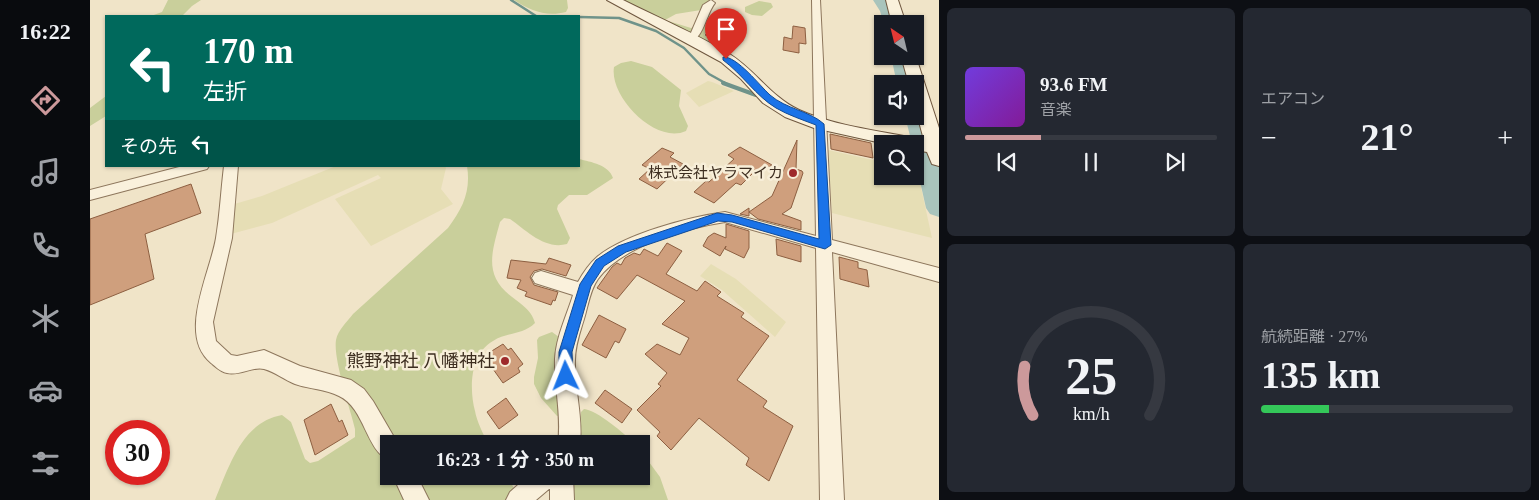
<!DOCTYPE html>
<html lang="ja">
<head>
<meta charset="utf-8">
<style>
	:root { --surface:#171b24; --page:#242831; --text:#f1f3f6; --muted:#9ea1a6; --line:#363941; --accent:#cc999b }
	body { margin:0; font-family:"Times New Roman","Noto Sans JP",serif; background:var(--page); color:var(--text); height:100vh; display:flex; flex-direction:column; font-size:19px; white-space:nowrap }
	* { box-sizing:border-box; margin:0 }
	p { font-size:16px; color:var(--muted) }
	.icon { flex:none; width:28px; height:28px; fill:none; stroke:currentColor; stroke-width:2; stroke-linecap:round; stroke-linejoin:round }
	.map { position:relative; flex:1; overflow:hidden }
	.panel { display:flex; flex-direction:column; gap:8px; padding:8px; background:#0d0f14; width:600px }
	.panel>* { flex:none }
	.guide { position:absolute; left:15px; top:15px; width:475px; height:152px; border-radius:0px; box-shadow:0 1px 4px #0004; background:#00695c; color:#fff; overflow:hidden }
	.needle { width:32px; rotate:325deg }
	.buttons { position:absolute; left:784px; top:15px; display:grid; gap:10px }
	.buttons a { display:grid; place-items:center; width:50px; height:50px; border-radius:0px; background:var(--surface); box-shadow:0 1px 4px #0004; font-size:25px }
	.speed { position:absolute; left:15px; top:420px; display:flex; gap:10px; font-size:25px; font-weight:700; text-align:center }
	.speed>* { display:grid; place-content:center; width:65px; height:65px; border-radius:50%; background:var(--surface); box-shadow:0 1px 4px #0004; line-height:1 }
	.speed .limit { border:8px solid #d22; background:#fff; color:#111 }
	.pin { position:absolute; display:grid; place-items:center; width:42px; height:42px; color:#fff; margin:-51px -21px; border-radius:50% 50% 50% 0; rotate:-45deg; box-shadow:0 0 5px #0007 }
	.pin .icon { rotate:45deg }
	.me { position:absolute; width:55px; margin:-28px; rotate:358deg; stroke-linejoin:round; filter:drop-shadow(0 0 4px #0008) }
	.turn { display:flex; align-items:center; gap:18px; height:105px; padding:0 15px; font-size:22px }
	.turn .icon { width:65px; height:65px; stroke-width:2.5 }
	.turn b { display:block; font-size:35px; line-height:42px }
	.then { display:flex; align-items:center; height:48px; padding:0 15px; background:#0003; gap:10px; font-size:19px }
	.big { font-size:38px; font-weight:700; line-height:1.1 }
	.panel .tile { flex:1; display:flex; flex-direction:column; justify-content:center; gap:8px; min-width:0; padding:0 18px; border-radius:8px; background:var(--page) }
	.panel .dial { align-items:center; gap:0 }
	.dial svg { height:130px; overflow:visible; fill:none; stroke:var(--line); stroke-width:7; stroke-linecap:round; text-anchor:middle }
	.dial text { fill:var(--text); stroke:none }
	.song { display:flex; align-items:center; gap:15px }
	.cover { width:60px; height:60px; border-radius:8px; background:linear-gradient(135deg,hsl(260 70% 55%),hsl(290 70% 35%)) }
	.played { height:5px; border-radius:2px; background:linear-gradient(90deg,var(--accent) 30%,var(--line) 30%) }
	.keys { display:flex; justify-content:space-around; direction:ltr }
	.heat { display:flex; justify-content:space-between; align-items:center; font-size:28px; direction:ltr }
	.charge { height:8px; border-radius:4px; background:linear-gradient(90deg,#34c759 27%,var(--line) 0) }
	.panel .tiles { flex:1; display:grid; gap:8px; grid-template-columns:repeat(2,1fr) }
	.trip { position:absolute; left:290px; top:435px; width:270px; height:50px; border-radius:0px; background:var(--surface); box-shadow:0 1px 4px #0004; font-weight:700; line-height:50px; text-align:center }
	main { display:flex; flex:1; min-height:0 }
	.tab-bar { display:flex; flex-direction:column; width:90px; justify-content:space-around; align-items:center; background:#090b0e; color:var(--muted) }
	.tab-bar .icon { width:35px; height:35px }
	.tab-bar .active { color:var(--accent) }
	.tab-bar b { font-size:22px; color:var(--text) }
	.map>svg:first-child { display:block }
	.farmland { fill:#e6deb5 }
	.green { fill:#c9cf9b }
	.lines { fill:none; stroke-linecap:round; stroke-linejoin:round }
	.stream-far1 { stroke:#6f938a; stroke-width:2.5 }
	.stream { stroke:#6f938a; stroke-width:4 }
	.river { fill:#a9c4bc; fill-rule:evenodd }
	.building { fill:#cf9f7d; stroke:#8d5f41 }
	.street-casing { stroke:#8d765c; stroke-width:2 }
	.secondary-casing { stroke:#6f573f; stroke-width:2 }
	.street { fill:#faf1dc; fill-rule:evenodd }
	.secondary { fill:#faf1dc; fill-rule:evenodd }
	.route { fill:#1a73e8; stroke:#114b97 }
	.poi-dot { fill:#9e2a2b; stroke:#f7eed8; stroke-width:2 }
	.labels { text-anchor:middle; stroke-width:5; stroke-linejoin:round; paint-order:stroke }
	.poi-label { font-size:15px; fill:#3d2e20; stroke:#f7eed8; text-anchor:end }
	.near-poi-label { font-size:18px; fill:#3d2e20; stroke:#f7eed8; text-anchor:end }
</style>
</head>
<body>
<main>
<nav class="tab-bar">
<b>16:22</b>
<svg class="icon active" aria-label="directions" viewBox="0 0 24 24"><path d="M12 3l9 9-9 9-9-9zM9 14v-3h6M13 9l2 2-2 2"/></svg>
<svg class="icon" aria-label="music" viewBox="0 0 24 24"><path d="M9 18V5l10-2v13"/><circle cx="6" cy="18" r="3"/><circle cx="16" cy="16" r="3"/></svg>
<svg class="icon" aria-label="phone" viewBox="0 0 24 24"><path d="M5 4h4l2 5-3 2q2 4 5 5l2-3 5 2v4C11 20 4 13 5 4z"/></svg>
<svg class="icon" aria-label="climate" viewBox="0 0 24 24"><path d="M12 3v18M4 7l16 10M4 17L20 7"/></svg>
<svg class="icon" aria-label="car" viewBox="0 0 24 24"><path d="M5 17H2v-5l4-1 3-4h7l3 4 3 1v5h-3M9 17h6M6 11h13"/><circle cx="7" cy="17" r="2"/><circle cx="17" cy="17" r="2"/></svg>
<svg class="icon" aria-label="filters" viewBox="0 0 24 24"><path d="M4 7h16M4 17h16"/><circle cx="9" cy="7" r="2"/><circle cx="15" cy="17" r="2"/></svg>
</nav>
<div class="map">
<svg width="849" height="500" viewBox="0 0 849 500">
	<rect width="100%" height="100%" fill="#f0e4c8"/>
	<!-- farmland -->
	<path class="farmland" d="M618,81L622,82L644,91L609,107L596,93Z
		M738,150L792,162V176H825V169H827L842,238L742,213Z
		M246,166H355L356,168L351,189L363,204L281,246L245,199L291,178L288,175L182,223L137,235L141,205L172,196Z
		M621,264L646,279L696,322L685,337L632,290L610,276Z"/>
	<!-- green -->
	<path class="green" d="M78,0H111L102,6L92,16H61L72,12Z
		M424,0H477L478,8L476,12C456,17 441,11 424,0Z
		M529,0H622L611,10L586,14L575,20L601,28L619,21H627L629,23L614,35L631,43L625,47Z
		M669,1L681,3L683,7L672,16L662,15L655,12V7Z
		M541,61L562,67L591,90L589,106L598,126L596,131C566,145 519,97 524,67L531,63Z
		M16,96V116L0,126V108Z
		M489,159C501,162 519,165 523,178L497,195H479L468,205L467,209L480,238L477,244C455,250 437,231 420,219L414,218L410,222C401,255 393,277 426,300C435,307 442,312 445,323C433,335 417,332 403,341C380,354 379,388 385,411C387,422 393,433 398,444H299V476H417L431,500H125C139,467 152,422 192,415L201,422L215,459L220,463L228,461L265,437V429C260,408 243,359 246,340C248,330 257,322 263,314L358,228C373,208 381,191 377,166H489Z
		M462,332L469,337L471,415L467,416L451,398L444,384V377L448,358L447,340L449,337Z
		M494,409C507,410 535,434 545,444H489L491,412Z
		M551,451L570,477L578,500H482V476H551Z"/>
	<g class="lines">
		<!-- stream-far1 -->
		<path class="stream-far1" d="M421,0L446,16
			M489,17L529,18L566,31L594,48L619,74L637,84"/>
		<!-- stream -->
		<path class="stream" d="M633,83L666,95"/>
		<!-- river -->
		<path class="river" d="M783,0H798L806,10L810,24H794L790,11Z
			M801,56H819L827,84L825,86V84H807Z
			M825,108L832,110L835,114L849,163V217L840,214L836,208L825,159V144H822L815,116H825Z"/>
	</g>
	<!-- building -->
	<path class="building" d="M630,24L644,29L629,40L615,35Z
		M703,26L715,28L716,44L709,43V53L693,50L694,37L702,39Z
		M740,134L781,143L783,158L741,149Z
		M707,140L706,169L712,171L713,173L701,208L692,214L711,221V230L668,219L659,212V216L650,214L659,208V212L682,196Z
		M650,147L682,165L666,175L663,173L651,185L646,183L624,203L604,192L616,181L619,182L644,159L638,155Z
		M572,148L584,153L580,157L593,164L567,189L549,179L560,169L552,165Z
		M101,184L111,213L55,234L64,279L0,305V219Z
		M636,224L659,231V248L654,258L635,249L636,246L630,256L613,246L618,237L624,233L636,238Z
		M686,239L711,246V262L687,255Z
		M577,243L592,251L576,274L607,291L615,281L631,292L627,296L654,313L651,317L679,336L647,380L677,401L673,407L703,426L679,481L656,465L659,458L609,418L581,450L567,436L570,432L547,410L571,386L568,384L577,373L555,354L567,344L590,355L599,338L572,324L595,301L547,275L527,299L507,288L522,267L527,263L531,265L535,258L544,253L550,255L554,249L568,256Z
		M749,257L768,262V268L777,270L779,287L750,279Z
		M459,258L481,265L476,276L452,269L444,271L440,277L444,285L468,292L465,301L463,300L461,305L435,296L437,292L427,288L431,280L417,278L421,260L456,264Z
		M509,315L536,329L529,343L525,341L516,358L492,345Z
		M413,344L418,350L421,348L433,364L428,368L430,372L413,383L398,362L402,360L397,354Z
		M515,390L542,409L532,423L505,403Z
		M416,398L428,415L409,429L397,412Z
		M241,404L249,422L252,420L258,435L225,455L214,420Z"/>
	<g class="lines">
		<defs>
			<path id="street" d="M621,0L625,3C615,15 613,45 595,41L594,39L600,35L613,5Z
				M722,0H730L742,240L849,268V282L742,252L754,500H730L726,248L635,222C596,228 532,246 508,279C500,290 498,306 494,319C490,332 485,346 485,360C484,388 493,415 490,444H468C472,415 464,387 465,359C466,337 477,315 483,295L445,283L442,278L445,273L451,271L488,282C493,273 499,264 507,257C535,234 599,217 635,212L726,236Z
				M93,166H119L117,169L0,200V190Z
				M134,166H148L142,238L123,322L126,341L141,355L147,356L174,350L210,366L261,380L274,389L283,401L308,444H299V460C276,451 275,408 249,396C236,389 219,389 205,384C195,380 185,372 174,369C163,366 150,376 137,373C131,372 126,367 121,363C87,335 120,274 126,238C130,214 131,190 134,166Z
				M303,476H327L339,500H314Z
				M438,476H483L484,500H460V489H459L446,500H416L420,492Z"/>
			<path id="secondary" d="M517,0H533C569,18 607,34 641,55C666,71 681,97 709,110C747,127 793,131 834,140L825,107V84H819L811,56H825V54L849,128V166L842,164L837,152L825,150V144H796L724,128L695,117L673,103L651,79L631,62Z
				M796,0H808L816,24H802Z"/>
		</defs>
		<!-- street casing -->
		<use href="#street" class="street-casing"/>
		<!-- secondary casing -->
		<use href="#secondary" class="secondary-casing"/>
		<!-- street -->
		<use href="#street" class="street"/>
		<!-- secondary -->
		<use href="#secondary" class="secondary"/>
	</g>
	<!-- route -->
	<path class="route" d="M633,57C647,56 670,86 680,95C696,109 720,111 734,124L741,245L735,249L642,222L628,221L536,252L514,266L501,286L482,352L483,376L481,381L476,383L471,381L469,376V352L490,284L506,260L528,246L627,213L642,215L729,239L726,125C713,120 698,115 686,108C666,96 652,74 633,60Z"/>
	<!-- markers -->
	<g class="poi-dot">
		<circle cx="703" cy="173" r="5"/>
		<circle cx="415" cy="361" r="5"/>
	</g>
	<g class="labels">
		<!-- poi labels -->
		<g class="poi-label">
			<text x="693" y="178">株式会社ヤラマイカ</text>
		</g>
		<!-- near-poi labels -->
		<g class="near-poi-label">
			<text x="405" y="367">熊野神社 八幡神社</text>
		</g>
	</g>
</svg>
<div class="buttons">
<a><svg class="needle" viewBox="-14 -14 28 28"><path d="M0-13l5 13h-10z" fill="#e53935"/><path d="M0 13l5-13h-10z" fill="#9ea1a6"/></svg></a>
<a><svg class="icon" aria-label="sound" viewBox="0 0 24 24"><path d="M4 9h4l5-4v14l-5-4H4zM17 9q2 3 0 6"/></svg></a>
<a><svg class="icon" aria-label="search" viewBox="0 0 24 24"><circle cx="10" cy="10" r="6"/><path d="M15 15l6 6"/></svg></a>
</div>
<div class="speed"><div class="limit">30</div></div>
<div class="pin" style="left:636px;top:59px;background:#d93025"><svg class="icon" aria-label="arrive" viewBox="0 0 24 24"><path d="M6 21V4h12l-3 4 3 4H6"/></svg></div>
<svg class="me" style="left:476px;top:376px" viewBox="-20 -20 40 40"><path d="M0-17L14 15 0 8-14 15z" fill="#1a73e8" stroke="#fff" stroke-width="4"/></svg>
<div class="trip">16:23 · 1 分 · 350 m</div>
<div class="guide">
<div class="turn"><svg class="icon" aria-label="left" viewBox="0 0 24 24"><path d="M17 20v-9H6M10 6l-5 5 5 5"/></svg><div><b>170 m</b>左折</div></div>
<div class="then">その先<svg class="icon" aria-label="left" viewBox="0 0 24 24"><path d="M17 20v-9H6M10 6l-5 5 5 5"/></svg></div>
</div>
</div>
<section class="panel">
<div class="tiles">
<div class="tile">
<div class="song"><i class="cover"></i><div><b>93.6 FM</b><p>音楽</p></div></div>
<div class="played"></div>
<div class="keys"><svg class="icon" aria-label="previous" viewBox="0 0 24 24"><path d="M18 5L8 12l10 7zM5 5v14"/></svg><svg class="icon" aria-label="pause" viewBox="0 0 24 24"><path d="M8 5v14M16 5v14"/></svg><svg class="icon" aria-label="next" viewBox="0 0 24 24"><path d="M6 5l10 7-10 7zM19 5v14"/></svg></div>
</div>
<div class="tile"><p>エアコン</p>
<div class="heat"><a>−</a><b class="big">21°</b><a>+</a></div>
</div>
<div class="tile dial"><svg viewBox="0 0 100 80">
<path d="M14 69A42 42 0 1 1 86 69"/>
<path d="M14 69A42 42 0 0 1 9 39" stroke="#cc999b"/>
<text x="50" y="56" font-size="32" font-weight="700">25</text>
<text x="50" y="72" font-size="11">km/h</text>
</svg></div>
<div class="tile"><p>航続距離 · 27%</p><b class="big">135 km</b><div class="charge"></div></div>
</div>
</section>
</main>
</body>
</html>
